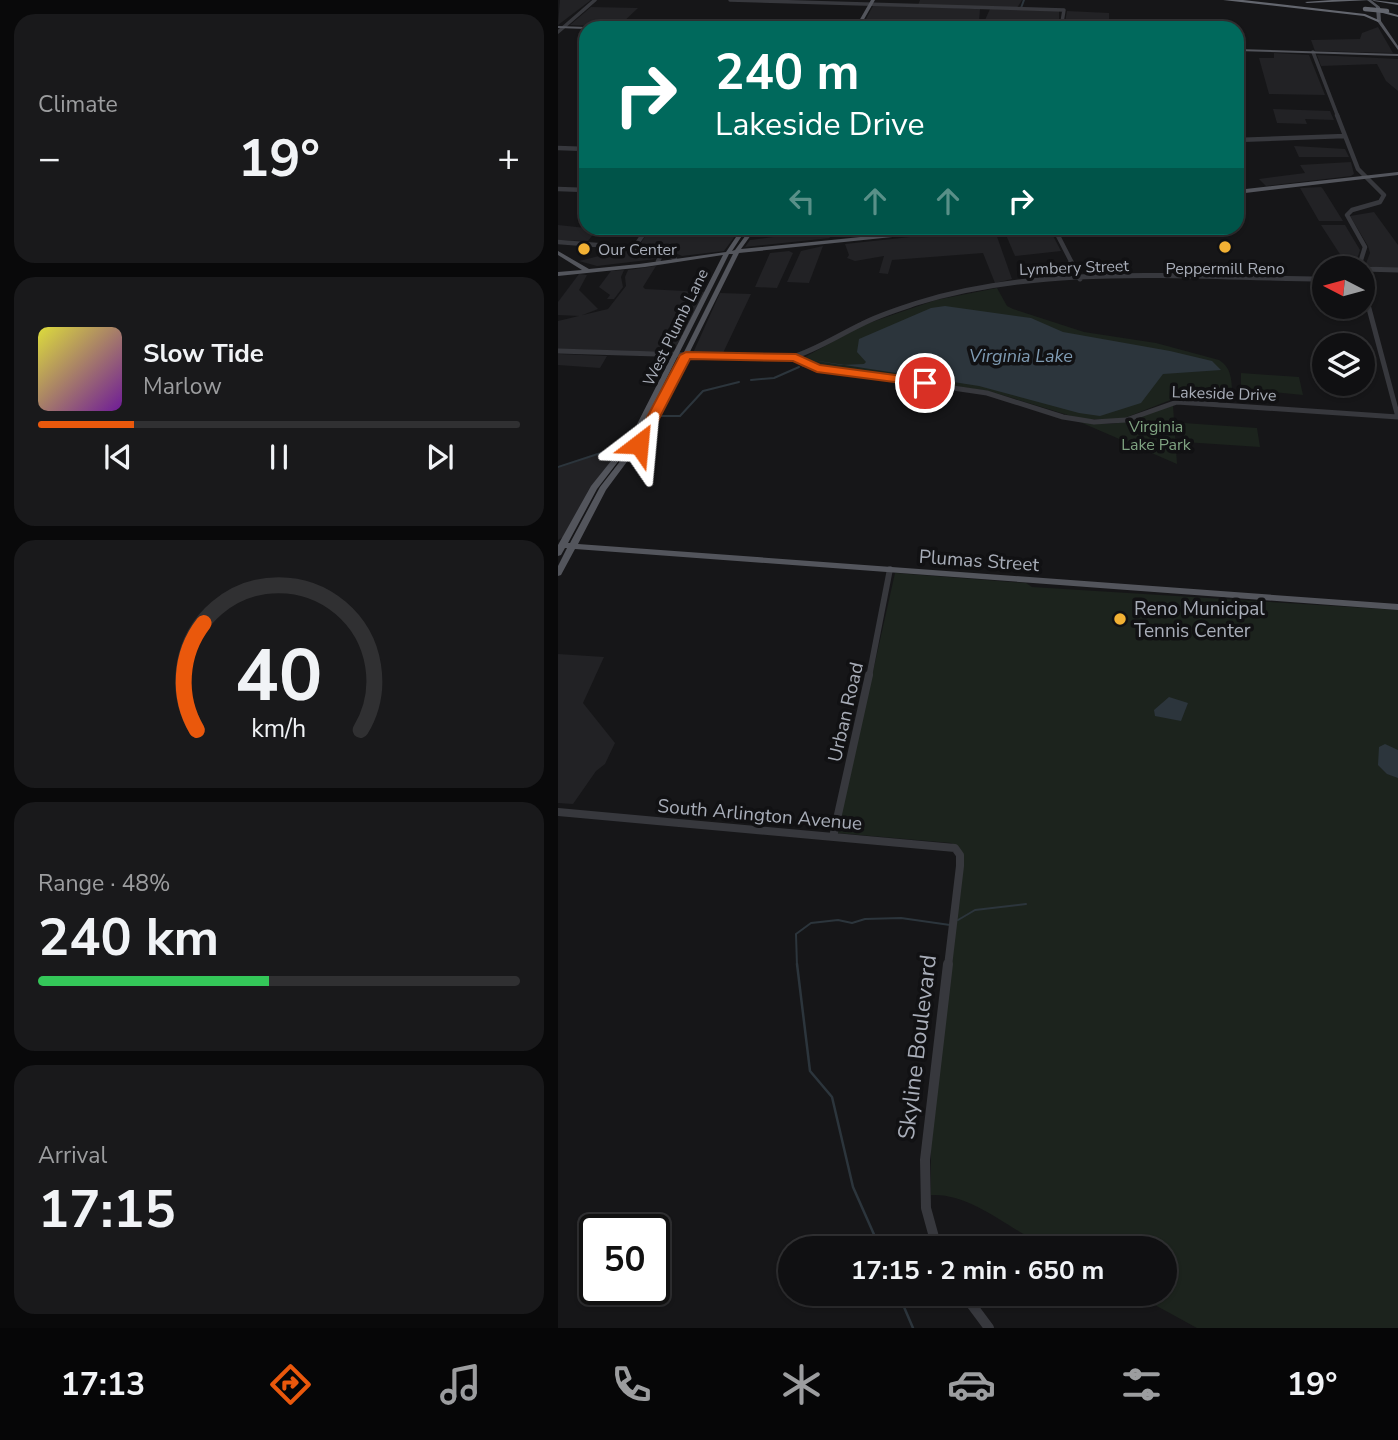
<!DOCTYPE html>
<html lang="en">
<head>
<meta charset="utf-8">
<style>
	:root { --surface:#101012; --page:#19191b; --text:#f1f3f6; --muted:#9c9d9f; --line:#303032; --accent:#ea580c }
	body { margin:0; font-family:"Nunito Sans",sans-serif; background:var(--page); color:var(--text); height:100vh; display:flex; flex-direction:column; font-size:26px; white-space:nowrap }
	* { box-sizing:border-box; margin:0 }
	p { font-size:23px; color:var(--muted) }
	.icon { flex:none; width:38px; height:38px; fill:none; stroke:currentColor; stroke-width:2; stroke-linecap:round; stroke-linejoin:round }
	.map { position:relative; flex:1; overflow:hidden }
	.sheet { display:flex; flex-direction:column; gap:14px; padding:14px; background:#09090a; width:558px }
	.sheet>* { flex:none }
	.top-card { position:absolute; left:21px; top:21px; width:665px; height:214px; border-radius:21px; box-shadow:0 2px 5px #0004,0 0 0 2px var(--line); background:#00695c; color:#fff; overflow:hidden }
	.needle { width:46px; rotate:276deg }
	.fabs { position:absolute; left:754px; top:256px; display:grid; gap:14px }
	.fabs a { display:grid; place-items:center; width:63px; height:63px; border-radius:50%; background:var(--surface); box-shadow:0 2px 5px #0004,0 0 0 2px var(--line); font-size:35px }
	.speed { position:absolute; left:21px; top:1214px; display:flex; gap:14px; font-size:35px; font-weight:700; text-align:center }
	.speed>* { display:grid; place-content:center; width:91px; height:91px; border-radius:50%; background:var(--surface); box-shadow:0 2px 5px #0004,0 0 0 2px var(--line); line-height:1 }
	.speed .limit { border:4px solid #111; border-radius:10px; background:#fff; color:#111 }
	.pin { position:absolute; display:grid; place-items:center; width:60px; height:60px; color:#fff; margin:-30px; border:4px solid #fff; border-radius:50%; box-shadow:0 2px 7px #0007 }
	.me { position:absolute; width:77px; margin:-38px; rotate:29deg; stroke-linejoin:round; filter:drop-shadow(0 0 5px #0008) }
	.turn { display:flex; align-items:center; gap:24px; height:147px; padding:0 21px; font-size:32px }
	.turn .icon { width:91px; height:91px; stroke-width:2.5 }
	.turn b { display:block; font-size:49px; line-height:60px }
	.lanes { display:flex; align-items:center; height:66px; padding:0 21px; background:#0003; justify-content:center; gap:35px; direction:ltr }
	.lanes .off { opacity:.35 }
	.big { font-size:52px; font-weight:700; line-height:1.1 }
	.sheet .tile { flex:1; display:flex; flex-direction:column; justify-content:center; gap:10px; min-width:0; padding:0 24px; border-radius:21px; background:var(--page) }
	.sheet .dial { align-items:center; gap:0 }
	.dial svg { height:182px; overflow:visible; fill:none; stroke:var(--line); stroke-width:7; stroke-linecap:round; text-anchor:middle }
	.dial text { fill:var(--text); stroke:none }
	.song { display:flex; align-items:center; gap:21px }
	.cover { width:84px; height:84px; border-radius:10px; background:linear-gradient(135deg,hsl(60 70% 55%),hsl(280 70% 35%)) }
	.played { height:7px; border-radius:4px; background:linear-gradient(90deg,var(--accent) 20%,var(--line) 20%) }
	.keys { display:flex; justify-content:space-around; direction:ltr }
	.heat { display:flex; justify-content:space-between; align-items:center; font-size:38px; direction:ltr }
	.charge { height:10px; border-radius:5px; background:linear-gradient(90deg,#34c759 48%,var(--line) 0) }
	.trip { position:absolute; left:220px; top:1236px; width:399px; height:70px; border-radius:35px; background:var(--surface); box-shadow:0 2px 5px #0004,0 0 0 2px var(--line); font-weight:700; line-height:70px; text-align:center }
	.tab-bar { display:flex; height:112px; justify-content:space-around; align-items:center; background:#060607; color:var(--muted) }
	.tab-bar .icon { width:49px; height:49px }
	.tab-bar .selected { color:var(--accent) }
	.tab-bar b { font-size:32px; color:var(--text) }
	main { display:flex; flex:1; min-height:0 }
	.map>svg:first-child { display:block }
	.built { fill:#222225 }
	.green { fill:#1c231d }
	.water { fill:#2c353c }
	.lines { fill:none; stroke-linecap:round; stroke-linejoin:round }
	.stream-far1 { stroke:#2c353c; stroke-width:2 }
	.stream { stroke:#2c353c; stroke-width:2.5 }
	.minor-far5 { stroke:#37383d; stroke-width:3.5 }
	.minor-far4 { stroke:#37383d; stroke-width:4.5 }
	.minor-far3 { stroke:#37383d; stroke-width:5 }
	.minor-far2 { stroke:#37383d; stroke-width:6 }
	.minor-far1 { stroke:#37383d; stroke-width:8 }
	.minor { stroke:#37383d; stroke-width:10 }
	.major { fill:#53555c; fill-rule:evenodd }
	.highway { fill:#63666e; fill-rule:evenodd }
	.highway-bridge { stroke:#63666e; stroke-width:4.5 }
	.route { fill:#ea580c; stroke:#983908; stroke-width:2 }
	.poi-dot { fill:#f2b134; stroke:#111113; stroke-width:2.5 }
	.labels { text-anchor:middle; stroke-width:7; stroke-linejoin:round; paint-order:stroke }
	.far-poi-label { font-size:16px; fill:#a8adb8; stroke:#111113; text-anchor:start }
	.far-street-label { font-size:16px; fill:#a8adb8; stroke:#111113 }
	.far-park-label { font-size:16px; fill:#7fa381; stroke:#111113 }
	.far-water-label { font-size:18px; font-style:italic; fill:#7f9bb3; stroke:#111113 }
	.street-label { font-size:19px; fill:#a8adb8; stroke:#111113 }
	.poi-label { font-size:19px; fill:#a8adb8; stroke:#111113; text-anchor:start }
	.near-street-label { font-size:23px; fill:#a8adb8; stroke:#111113 }
</style>
</head>
<body>
<main>
<section class="sheet">
<div class="tile"><p>Climate</p>
<div class="heat"><a>−</a><b class="big">19°</b><a>+</a></div>
</div>
<div class="tile">
<div class="song"><i class="cover"></i><div><b>Slow Tide</b><p>Marlow</p></div></div>
<div class="played"></div>
<div class="keys"><svg class="icon" aria-label="previous" viewBox="0 0 24 24"><path d="M18 5L8 12l10 7zM5 5v14"/></svg><svg class="icon" aria-label="pause" viewBox="0 0 24 24"><path d="M8 5v14M16 5v14"/></svg><svg class="icon" aria-label="next" viewBox="0 0 24 24"><path d="M6 5l10 7-10 7zM19 5v14"/></svg></div>
</div>
<div class="tile dial"><svg viewBox="0 0 100 80">
<path d="M14 69A42 42 0 1 1 86 69"/>
<path d="M14 69A42 42 0 0 1 17 22" stroke="#ea580c"/>
<text x="50" y="56" font-size="32" font-weight="700">40</text>
<text x="50" y="72" font-size="11">km/h</text>
</svg></div>
<div class="tile"><p>Range · 48%</p><b class="big">240 km</b><div class="charge"></div></div>
<div class="tile"><p>Arrival</p><b class="big">17:15</b></div>
</section>
<div class="map">
<svg width="840" height="1328" viewBox="0 0 840 1328">
	<rect width="100%" height="100%" fill="#161618"/>
	<!-- built -->
	<path class="built" d="M2,0H33L0,25Z
		M362,0H464L459,8L360,5Z
		M321,5L422,9L421,21L449,28H303L315,6Z
		M33,7L80,8L60,27L12,25Z
		M432,9L501,11V28H455L427,20Z
		M509,11L551,13V28H506Z
		M820,27L835,53L757,51L753,40L802,39L804,33Z
		M716,53L751,55L767,95L711,94L701,58H716Z
		M759,55L840,59V91L828,81L819,64L763,66Z
		M715,109L772,111L776,120L747,119L749,124L719,123Z
		M736,146L787,149L791,157H741Z
		M793,162L796,174L793,176L708,186L701,179L747,173L742,165Z
		M763,187L765,189L785,221H761L742,188Z
		M816,212L840,245V269L807,266L812,253L810,246L792,216Z
		M0,225L28,228H40L30,241L0,240Z
		M763,225H787L802,250L796,268H791Z
		M93,228H183L166,251L124,256L99,245L82,244Z
		M436,228L454,279L437,283L425,253L334,260L330,274L321,273L326,256L297,261L289,258L291,255L287,244Z
		M445,228H491L503,251L457,256Z
		M268,230L272,238L187,247L192,240Z
		M265,246L251,283L229,282L243,251Z
		M53,248L84,249L102,256L98,259L39,266L21,261L45,255Z
		M231,251L235,253L219,288L197,287L212,253Z
		M98,266L85,287L87,289L147,292L116,352L0,349V321L50,309L68,286L67,277L70,270Z
		M66,270L63,277L65,287L56,299H49L52,295L41,287L53,271Z
		M21,274L29,275L21,290L40,309L22,316L0,315V302Z
		M162,293L193,294L165,353H135Z
		M0,354L49,356L42,368L0,365Z
		M67,445L32,488L5,537L0,540V468Z
		M0,654L46,657L25,703L57,743L47,764L38,771L15,804L0,803Z"/>
	<!-- green -->
	<path class="green" d="M439,288L449,306L455,309L526,332L598,343L661,360C676,369 673,385 675,402L615,399L564,419H523L431,391L268,368L246,361L247,357L305,325L378,300Z
		M683,373L741,377L745,395L683,389Z
		M615,405L619,464L522,422C563,429 578,417 615,405Z
		M625,423L699,428L702,447L626,442Z
		M337,573L468,583L474,587L840,610V1328H639L575,1293H607V1248C585,1248 504,1252 489,1246C452,1231 415,1193 373,1195V1146L401,848L393,843L279,833Z"/>
	<!-- water -->
	<path class="water" d="M387,306L473,318L505,332L612,351L654,361L663,370L605,374L583,403L542,416L521,413L421,386L248,359L283,365L306,364L308,362L299,352L301,339L373,308Z
		M611,697L630,703L623,721L597,716L596,710Z
		M827,744L840,750V778L829,774L820,765L821,747Z"/>
	<g class="lines">
		<!-- stream-far1 -->
		<path class="stream-far1" d="M463,8L466,0
			M193,380L216,378L241,367
			M102,416H122L145,391L181,382
			M0,467L58,448L72,431
			M400,920L417,910L468,904
			M239,966L238,934L253,923L280,920L294,923L307,919L343,918L392,925"/>
		<!-- stream -->
		<path class="stream" d="M239,964L252,1071L274,1097L295,1187L322,1248
			M340,1293L355,1328"/>
		<!-- minor-far5 -->
		<path class="minor-far5" d="M172,0L506,10L503,28
			M0,32L37,0
			M755,52L780,117"/>
		<!-- minor-far4 -->
		<path class="minor-far4" d="M779,115L800,169L826,195L822,202L794,210L789,215L807,247L802,263
			M679,140L787,136
			M0,148L28,149
			M0,189L28,190
			M496,228L514,263
			M0,242L91,249L104,254L100,261
			M77,246L90,228
			M101,247L117,259"/>
		<!-- minor-far3 -->
		<path class="minor-far3" d="M513,262L522,279
			M801,268L803,262
			M805,269L840,270
			M805,286L840,417
			M0,351L232,358C258,350 279,336 304,324C321,315 341,309 359,303C488,263 632,278 766,279
			M238,357L245,364L259,368L429,393L505,417L536,422L568,420L619,402L840,417"/>
		<!-- minor-far2 -->
		<path class="minor-far2" d="M311,677L332,569"/>
		<!-- minor-far1 -->
		<path class="minor-far1" d="M0,812L397,848L402,855V866L390,966
			M275,837L311,675"/>
		<!-- minor -->
		<path class="minor" d="M379,1248L368,1208L367,1160L390,964
			M405,1293L431,1328"/>
		<!-- major -->
		<path class="major" d="M313,0H317L301,28H297Z
			M809,0H813L822,7L823,21L840,46V50L819,21L818,7Z
			M0,26L28,27L30,28L28,29L0,28Z
			M679,49L840,54V56L679,51Z
			M840,172V175L679,194V190Z
			M184,228H189L174,251L177,250L193,228H198L183,249L391,228H405L402,230L181,253L94,428L48,490L20,544L840,604V610L17,549L3,575L0,576V566L9,548H7L3,555L0,556V545L33,486L73,436L165,255L87,267L0,276V272L24,270L0,255V251L31,269L81,264L168,252ZM171,254H175L88,428L42,487L12,543H10L39,489L79,437Z"/>
		<!-- highway -->
		<path class="highway" d="M665,0H685L807,14L823,21L820,22L806,16Z
			M774,0H813L749,3L747,2Z
			M814,0L840,3V5L816,1Z
			M822,10L840,15V17L821,12Z"/>
		<!-- highway-bridge -->
		<path class="highway-bridge" d="M807,9L829,11"/>
	</g>
	<!-- route -->
	<path class="route" d="M128,352L238,354L262,365L367,379L373,383L367,386L259,372L235,361L132,359L88,444L77,447L75,444L122,355Z"/>
	<!-- markers -->
	<g class="poi-dot">
		<circle cx="667" cy="247" r="7"/>
		<circle cx="26" cy="249" r="7"/>
		<circle cx="562" cy="619" r="7"/>
	</g>
	<g class="labels">
		<!-- far-poi labels -->
		<g class="far-poi-label">
			<text x="40" y="255">Our Center</text>
			<text x="667" y="274" text-anchor="middle">Peppermill Reno</text>
		</g>
		<!-- far-street labels -->
		<g class="far-street-label">
			<text transform="translate(516 267) rotate(-2)" y="6">Lymbery Street</text>
			<text transform="translate(117 327) rotate(-64)" y="6">West Plumb Lane</text>
			<text transform="translate(666 393) rotate(2)" y="6">Lakeside Drive</text>
		</g>
		<!-- far-park labels -->
		<g class="far-park-label">
			<text x="598" y="432">Virginia<tspan x="598" dy="18">Lake Park</tspan></text>
		</g>
		<!-- far-water labels -->
		<g class="far-water-label">
			<text x="463" y="362">Virginia Lake</text>
		</g>
		<!-- street labels -->
		<g class="street-label">
			<text transform="translate(421 560) rotate(4)" y="7">Plumas Street</text>
			<text transform="translate(287 712) rotate(-77)" y="7">Urban Road</text>
			<text transform="translate(202 814) rotate(5)" y="7">South Arlington Avenue</text>
		</g>
		<!-- poi labels -->
		<g class="poi-label">
			<text x="576" y="615">Reno Municipal<tspan x="576" dy="22">Tennis Center</tspan></text>
		</g>
		<!-- near-street labels -->
		<g class="near-street-label">
			<text transform="translate(359 1047) rotate(-83)" y="8">Skyline Boulevard</text>
		</g>
	</g>
</svg>
<div class="fabs">
<a><svg class="needle" viewBox="-14 -14 28 28"><path d="M0-13l5 13h-10z" fill="#e53935"/><path d="M0 13l5-13h-10z" fill="#9c9d9f"/></svg></a>
<a><svg class="icon" aria-label="layers" viewBox="0 0 24 24"><path d="M12 4l9 5-9 5-9-5zM3 14l9 5 9-5"/></svg></a>
</div>
<div class="speed"><div class="limit">50</div></div>
<div class="pin" style="left:367px;top:383px;background:#d93025"><svg class="icon" aria-label="arrive" viewBox="0 0 24 24"><path d="M6 21V4h12l-3 4 3 4H6"/></svg></div>
<svg class="me" style="left:81px;top:444px" viewBox="-20 -20 40 40"><path d="M0-17L14 15 0 8-14 15z" fill="#ea580c" stroke="#fff" stroke-width="4"/></svg>
<div class="trip">17:15 · 2 min · 650 m</div>
<div class="top-card">
<div class="turn"><svg class="icon" aria-label="right" viewBox="0 0 24 24"><path d="M7 20v-9h11M14 6l5 5-5 5"/></svg><div><b>240 m</b>Lakeside Drive</div></div>
<div class="lanes"><svg class="icon off" aria-label="left" viewBox="0 0 24 24"><path d="M17 20v-9H6M10 6l-5 5 5 5"/></svg><svg class="icon off" aria-label="ahead" viewBox="0 0 24 24"><path d="M12 20V5M6 11l6-6 6 6"/></svg><svg class="icon off" aria-label="ahead" viewBox="0 0 24 24"><path d="M12 20V5M6 11l6-6 6 6"/></svg><svg class="icon" aria-label="right" viewBox="0 0 24 24"><path d="M7 20v-9h11M14 6l5 5-5 5"/></svg></div>
</div>
</div>
</main>
<nav class="tab-bar">
<b>17:13</b>
<svg class="icon selected" aria-label="directions" viewBox="0 0 24 24"><path d="M12 3l9 9-9 9-9-9zM9 14v-3h6M13 9l2 2-2 2"/></svg>
<svg class="icon" aria-label="music" viewBox="0 0 24 24"><path d="M9 18V5l10-2v13"/><circle cx="6" cy="18" r="3"/><circle cx="16" cy="16" r="3"/></svg>
<svg class="icon" aria-label="phone" viewBox="0 0 24 24"><path d="M5 4h4l2 5-3 2q2 4 5 5l2-3 5 2v4C11 20 4 13 5 4z"/></svg>
<svg class="icon" aria-label="climate" viewBox="0 0 24 24"><path d="M12 3v18M4 7l16 10M4 17L20 7"/></svg>
<svg class="icon" aria-label="car" viewBox="0 0 24 24"><path d="M5 17H2v-5l4-1 3-4h7l3 4 3 1v5h-3M9 17h6M6 11h13"/><circle cx="7" cy="17" r="2"/><circle cx="17" cy="17" r="2"/></svg>
<svg class="icon" aria-label="filters" viewBox="0 0 24 24"><path d="M4 7h16M4 17h16"/><circle cx="9" cy="7" r="2"/><circle cx="15" cy="17" r="2"/></svg>
<b>19°</b>
</nav>
</body>
</html>
